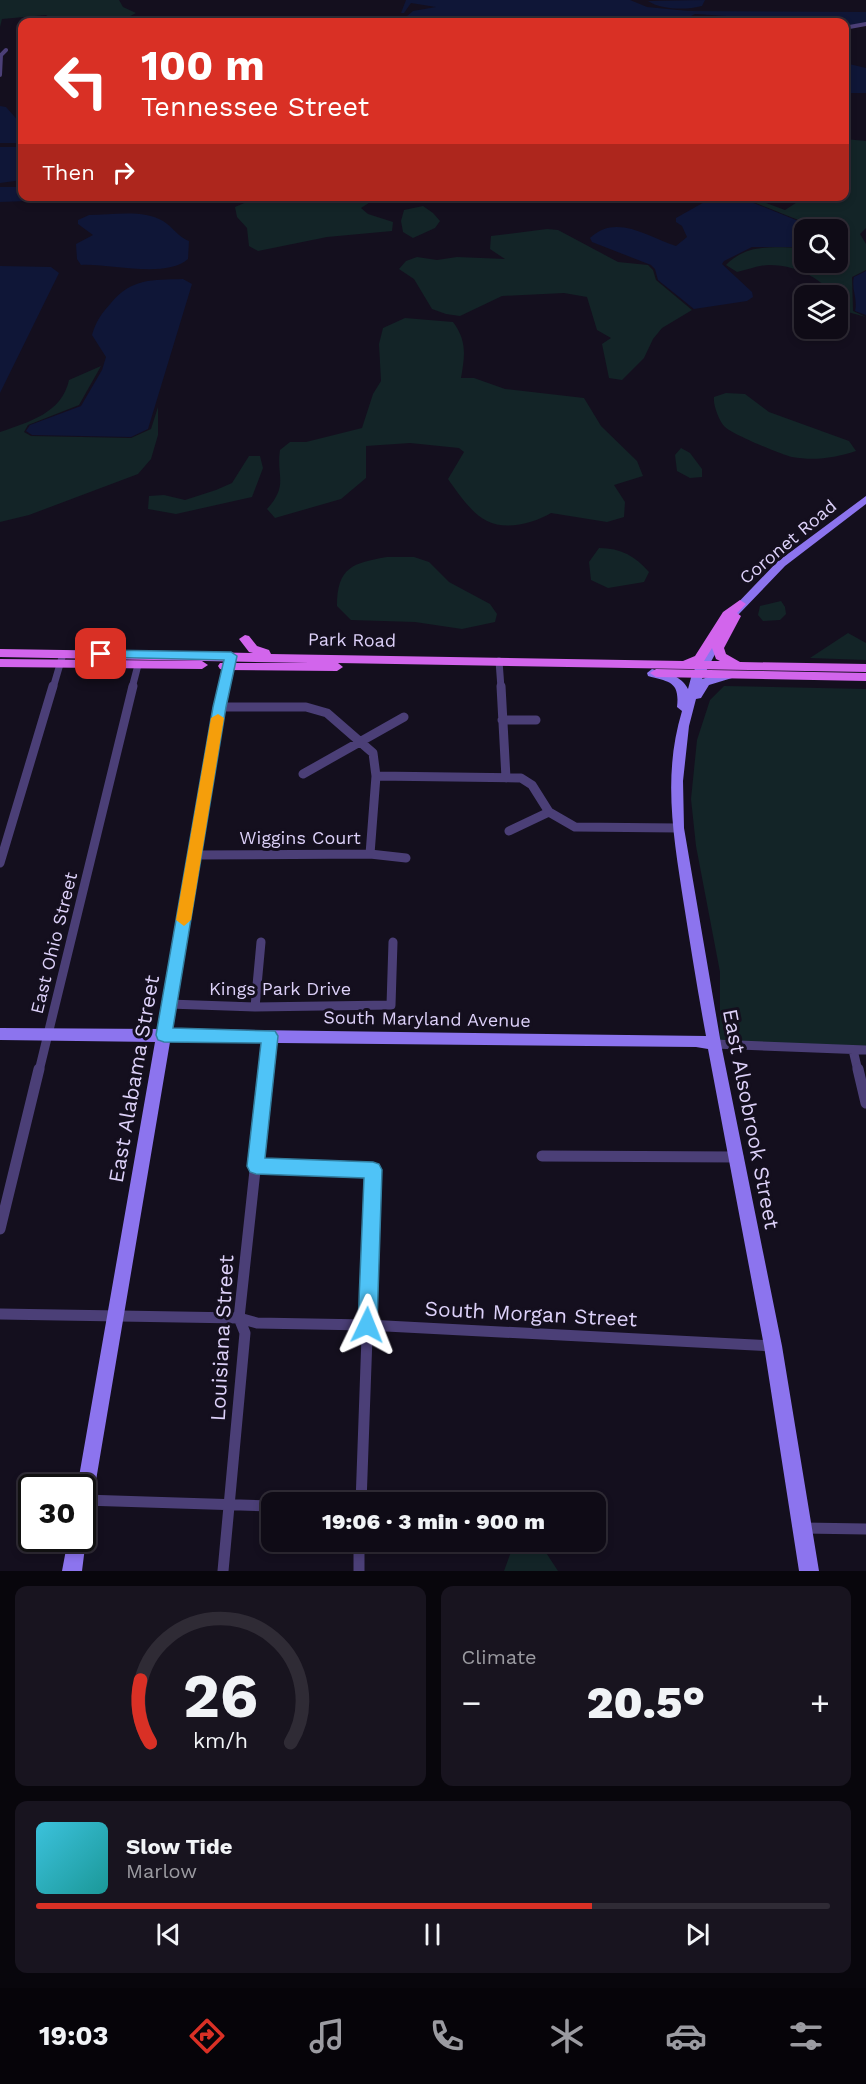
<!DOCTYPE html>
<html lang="en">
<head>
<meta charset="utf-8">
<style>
	:root { --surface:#0f0b16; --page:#18141f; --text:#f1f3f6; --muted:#9b9ba1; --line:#2f2b35; --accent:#d93025 }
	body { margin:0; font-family:"Work Sans",sans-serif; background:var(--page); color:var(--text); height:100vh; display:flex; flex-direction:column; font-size:22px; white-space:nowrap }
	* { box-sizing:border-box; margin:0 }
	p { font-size:20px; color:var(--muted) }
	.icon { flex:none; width:33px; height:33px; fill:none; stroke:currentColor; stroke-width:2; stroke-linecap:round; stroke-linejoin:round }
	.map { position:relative; height:1571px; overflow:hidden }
	.side { display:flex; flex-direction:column; gap:15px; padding:15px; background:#08060c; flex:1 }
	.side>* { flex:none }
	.top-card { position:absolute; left:18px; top:18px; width:831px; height:183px; border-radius:12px; box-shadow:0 3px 9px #0003,0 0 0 2px var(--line); background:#d93025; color:#fff; overflow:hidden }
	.controls { position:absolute; left:794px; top:219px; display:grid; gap:12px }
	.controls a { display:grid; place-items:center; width:54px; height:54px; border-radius:12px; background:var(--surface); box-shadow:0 3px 9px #0003,0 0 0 2px var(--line); font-size:30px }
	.speed { position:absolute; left:18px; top:1474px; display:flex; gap:12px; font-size:30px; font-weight:700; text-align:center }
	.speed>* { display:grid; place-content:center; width:78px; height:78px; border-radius:50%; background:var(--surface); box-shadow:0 3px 9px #0003,0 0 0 2px var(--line); line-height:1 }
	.speed .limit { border:3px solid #111; border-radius:9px; background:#fff; color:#111 }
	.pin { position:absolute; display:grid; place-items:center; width:51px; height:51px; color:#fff; margin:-26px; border-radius:12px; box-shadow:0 3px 9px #0006 }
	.me { position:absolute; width:66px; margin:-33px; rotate:2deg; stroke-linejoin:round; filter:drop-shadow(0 0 4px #0008) }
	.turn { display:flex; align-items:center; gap:21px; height:126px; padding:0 24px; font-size:27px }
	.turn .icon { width:78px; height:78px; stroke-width:2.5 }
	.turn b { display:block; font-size:42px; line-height:51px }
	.then { display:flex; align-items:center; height:57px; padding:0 24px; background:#0003; gap:12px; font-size:22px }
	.big { font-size:45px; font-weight:800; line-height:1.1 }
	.side .tile { flex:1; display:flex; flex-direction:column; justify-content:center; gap:9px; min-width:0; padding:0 21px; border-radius:12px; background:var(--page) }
	.side .dial { align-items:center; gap:0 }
	.dial svg { height:156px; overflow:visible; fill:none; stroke:var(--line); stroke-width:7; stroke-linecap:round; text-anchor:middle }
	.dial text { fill:var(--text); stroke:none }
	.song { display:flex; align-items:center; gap:18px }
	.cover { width:72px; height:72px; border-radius:9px; background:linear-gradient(135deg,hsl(190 70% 55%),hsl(180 70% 35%)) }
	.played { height:6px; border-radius:3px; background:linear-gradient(90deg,var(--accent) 70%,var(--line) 70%) }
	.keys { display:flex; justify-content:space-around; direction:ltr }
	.heat { display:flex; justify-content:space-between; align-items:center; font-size:33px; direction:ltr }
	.side .tiles { flex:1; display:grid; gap:15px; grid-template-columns:1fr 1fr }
	.tile:last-child { grid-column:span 2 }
	.trip { position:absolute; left:261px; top:1492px; width:345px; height:60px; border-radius:12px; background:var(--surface); box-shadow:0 3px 9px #0003,0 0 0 2px var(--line); font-weight:800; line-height:60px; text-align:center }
	.tab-bar { display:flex; height:96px; justify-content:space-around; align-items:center; background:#060409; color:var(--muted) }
	.tab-bar .icon { width:42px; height:42px }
	.tab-bar .active { color:var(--accent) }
	.tab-bar b { font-size:27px; color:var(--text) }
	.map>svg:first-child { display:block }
	.green { fill:#132427 }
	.water { fill:#0f1637 }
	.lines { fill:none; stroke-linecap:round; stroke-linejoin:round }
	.street-far3 { stroke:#4b3f77; stroke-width:4 }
	.street-far2 { stroke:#4b3f77; stroke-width:7 }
	.street-far1 { stroke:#4b3f77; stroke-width:9 }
	.street { stroke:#4b3f77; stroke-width:11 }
	.secondary { fill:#8c74ee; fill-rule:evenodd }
	.primary { fill:#d265ec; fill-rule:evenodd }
	.route { fill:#4fc3f7; stroke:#337fa1; stroke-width:1.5 }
	.slow { fill:#f59e0b }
	.labels { text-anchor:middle; stroke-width:6; stroke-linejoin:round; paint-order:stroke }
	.street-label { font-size:18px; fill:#ddd1f9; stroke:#140f1e }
	.near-street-label { font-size:21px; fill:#ddd1f9; stroke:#140f1e }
</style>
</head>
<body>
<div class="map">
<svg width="866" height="1571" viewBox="0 0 866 1571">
	<rect width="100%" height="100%" fill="#140f1e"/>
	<!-- green -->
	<path class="green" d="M0,0H119L123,7L136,13L119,22H55L46,15L2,19L0,27Z
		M845,139L866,141V228L860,234L866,244V270L852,277L853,311L866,317L844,311C831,283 801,265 769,265C759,265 747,270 737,272L726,265C748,242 776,248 804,248V262H837V230L821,229L741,197H750L785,210L805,197L844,196Z
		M378,197L361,208L368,214L393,222L392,231L327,237L258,251L249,246L247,228L237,217L235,207L256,198Z
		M423,206L433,213L440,221L435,228L413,238L403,232L401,221L404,210Z
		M547,229L558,230L618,262L648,265L653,270L656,280L692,310L662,328L653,339L644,358L622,380L609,378L602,344L611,338L597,330L587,297L564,293L502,296L460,316L446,314L432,309L414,279L399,269L406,261L417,257L437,260L457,257L505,259L490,249L491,236Z
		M405,318L453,322C467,341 465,355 461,378H474L505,389L584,398L601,426L637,461L643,476L614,485L625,502L624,517L607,522L551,513C534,523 506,531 487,521C471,513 458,493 448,479L464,452L459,448L410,443L366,446V478L341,499L275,518L267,509C289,485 276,476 280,450L290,442H306L362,428L373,394L381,381L379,344L383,328Z
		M101,366L79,405L28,425L24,432L31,436L131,438L151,429L158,407V435L151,459L138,474L29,515L0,522V432C29,422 62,413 69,380Z
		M726,393L745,394L769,412L849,441L856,451C835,458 814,461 792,457C782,455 732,434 725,427C719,421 713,405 714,397Z
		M681,448L690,453L702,469V477L690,478L677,471L675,455Z
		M249,456H260L263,468L252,497L176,514L148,509L149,496L164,495L185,500L216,490L232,483Z
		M599,548C621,548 635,556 649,572L644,582L608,588L591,580L589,562Z
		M387,557H414L429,562L449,582L490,604L497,614L495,622L462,629L415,622L351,620L337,606C337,567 353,563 387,557Z
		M781,601L785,607L786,614L780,620L763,621L758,615L760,606Z
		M848,633L866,643V660L810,658Z
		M724,686L866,689V1046L720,1041V972L696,846L691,799L697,740L710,700Z
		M524,1542H539L558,1571H504L512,1549Z"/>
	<!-- water -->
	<path class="water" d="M406,0H630L647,7L688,11L866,12V23L845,28L844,22H726L732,21L729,18L742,17L695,14L691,16L724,22H400L413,11L436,7L411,3L404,13H401Z
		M705,0L702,6C687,10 661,10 648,1Z
		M845,63L866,68V93H845Z
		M0,106L6,107L22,125V143H0Z
		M0,147H22V180L0,183Z
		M0,187H22V196L45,197L27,201L0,202Z
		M715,196L739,197L818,229L804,230V247H752L724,261L722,264L752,292L753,297L747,301L694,309L658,280L655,269L651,265L592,242L590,238C616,213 648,237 676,246L687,237L682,226L676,222V218Z
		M89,215C112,215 143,209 163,221C173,227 178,237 189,241L188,259C165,279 109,263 81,265L77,259L76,244L93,235L78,224V220Z
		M0,266L51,267L59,273L0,393Z
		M866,271V315L855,311C858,299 851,289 854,277Z
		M183,279L192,284L148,429L131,437L32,435L26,431L30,425L81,406L102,370L106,357L92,335C96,321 102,313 111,303C132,278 152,280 183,279Z"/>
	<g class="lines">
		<!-- street-far3 -->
		<path class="street-far3" d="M844,28L866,24
			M0,75L1,55L6,50"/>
		<!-- street-far2 -->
		<path class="street-far2" d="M499,661L501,688
			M53,688L63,654
			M132,688L138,665"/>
		<!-- street-far1 -->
		<path class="street-far1" d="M501,686L506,778
			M220,707H306L327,713L373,753L376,776L370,854
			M502,720H536
			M303,774L404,717
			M376,776L521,778L532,785L549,812L575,827L678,828
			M509,831L549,812
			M195,855L370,854L406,858
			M0,863L53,686
			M169,1004L255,1007L391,1005L393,942
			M255,1007L261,942
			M714,1044L866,1050
			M853,1050L858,1071
			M39,1071L133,686
			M266,1071L270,1036"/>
		<!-- street -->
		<path class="street" d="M858,1069L866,1103
			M542,1156L738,1157
			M256,1166L373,1170L361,1503
			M0,1229L39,1069
			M0,1314L239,1318L257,1323L367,1325L773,1346
			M84,1500L272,1506
			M803,1528L866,1529
			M359,1542V1571
			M223,1571L245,1333L239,1318L266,1069"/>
		<!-- secondary -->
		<path class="secondary" d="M866,496V504L785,566L738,615H730L729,613L730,611L777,562Z
			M720,631L725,635L702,679L728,671L734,675L732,678L709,685L701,698L696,699L689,726L683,781L684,828L721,1044L782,1346L819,1571H799L764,1346L708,1049L696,1047L170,1042L91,1510L89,1517L82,1519V1488H77L155,1042L0,1040V1028L158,1029L214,707L227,653L231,652L236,656L226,707L172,1029L706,1036C698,993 691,949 684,905C674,839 662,777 682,711L677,707C680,681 669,682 648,676L647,673L652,669C666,673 681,675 688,689L692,674L716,632Z
			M82,1532L86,1539L82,1571H62L68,1539H82Z"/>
		<!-- primary -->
		<path class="primary" d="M740,600L746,604L737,613L741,616L724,648L726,654L740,662L866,664V672L338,663L343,667L337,671L224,670L220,669L218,666L220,663H309L0,657V649L253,653L249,652L239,639L245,635L249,636L257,646L269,650L271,654L683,661L695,656L723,612ZM712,648L716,659L720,661H704Z
			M0,659L202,661L208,665L202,669L0,667Z
			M656,669L866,673V681L656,677L650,673Z"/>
	</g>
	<!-- route -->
	<path class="route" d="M101,650L231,652L237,656L226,707L173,1028L275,1031L278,1036L265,1158L373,1162L379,1164L382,1170L377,1325L374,1332L367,1335L361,1332L358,1325L364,1178L256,1174L250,1172L247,1166L261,1043L164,1042L158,1040L156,1035L213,707L224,660L97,657L95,654Z"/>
	<!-- slow -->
	<path class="slow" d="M218,714L224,718L191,920L184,926L176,920L211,718Z"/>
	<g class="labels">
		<!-- street labels -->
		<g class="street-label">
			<text transform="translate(788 542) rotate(-40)" y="6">Coronet Road</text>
			<text transform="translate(352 640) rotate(1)" y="6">Park Road</text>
			<text x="300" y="844">Wiggins Court</text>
			<text transform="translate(54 943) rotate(-76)" y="6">East Ohio Street</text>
			<text x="280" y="995">Kings Park Drive</text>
			<text transform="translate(427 1019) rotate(1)" y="6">South Maryland Avenue</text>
		</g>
		<!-- near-street labels -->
		<g class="near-street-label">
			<text transform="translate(134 1079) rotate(-80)" y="7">East Alabama Street</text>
			<text transform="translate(751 1119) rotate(79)" y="7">East Alsobrook Street</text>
			<text transform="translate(531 1314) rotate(3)" y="7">South Morgan Street</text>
			<text transform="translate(222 1338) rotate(-87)" y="7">Louisiana Street</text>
		</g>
	</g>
</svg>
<div class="controls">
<a><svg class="icon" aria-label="search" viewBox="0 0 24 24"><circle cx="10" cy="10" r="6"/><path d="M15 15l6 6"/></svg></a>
<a><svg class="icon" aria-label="layers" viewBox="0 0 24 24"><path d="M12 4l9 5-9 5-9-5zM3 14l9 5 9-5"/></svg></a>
</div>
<div class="speed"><div class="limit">30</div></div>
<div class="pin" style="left:101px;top:654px;background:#d93025"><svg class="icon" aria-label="arrive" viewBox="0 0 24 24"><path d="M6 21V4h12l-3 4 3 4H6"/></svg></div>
<svg class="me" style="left:367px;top:1325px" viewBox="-20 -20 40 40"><path d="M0-17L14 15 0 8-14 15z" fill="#4fc3f7" stroke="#fff" stroke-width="4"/></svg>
<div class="trip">19:06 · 3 min · 900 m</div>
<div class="top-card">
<div class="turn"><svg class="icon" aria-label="left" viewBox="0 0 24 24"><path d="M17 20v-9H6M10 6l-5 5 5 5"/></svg><div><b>100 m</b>Tennessee Street</div></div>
<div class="then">Then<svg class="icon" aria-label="right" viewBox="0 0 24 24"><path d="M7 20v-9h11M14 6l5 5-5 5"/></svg></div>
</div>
</div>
<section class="side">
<div class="tiles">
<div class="tile dial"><svg viewBox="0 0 100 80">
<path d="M14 69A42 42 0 1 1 86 69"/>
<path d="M14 69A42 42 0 0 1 9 37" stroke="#d93025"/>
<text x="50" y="56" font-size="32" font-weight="700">26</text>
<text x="50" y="72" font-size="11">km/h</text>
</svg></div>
<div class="tile"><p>Climate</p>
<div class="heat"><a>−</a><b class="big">20.5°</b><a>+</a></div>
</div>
<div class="tile">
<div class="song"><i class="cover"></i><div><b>Slow Tide</b><p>Marlow</p></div></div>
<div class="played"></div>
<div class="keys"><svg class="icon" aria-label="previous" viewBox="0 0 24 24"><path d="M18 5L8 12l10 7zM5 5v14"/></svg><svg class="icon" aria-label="pause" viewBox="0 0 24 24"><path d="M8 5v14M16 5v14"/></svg><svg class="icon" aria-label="next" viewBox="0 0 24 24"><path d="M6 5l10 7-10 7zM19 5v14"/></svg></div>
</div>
</div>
</section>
<nav class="tab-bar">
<b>19:03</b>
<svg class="icon active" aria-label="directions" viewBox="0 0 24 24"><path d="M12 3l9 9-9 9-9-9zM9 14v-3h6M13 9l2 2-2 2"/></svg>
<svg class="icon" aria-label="music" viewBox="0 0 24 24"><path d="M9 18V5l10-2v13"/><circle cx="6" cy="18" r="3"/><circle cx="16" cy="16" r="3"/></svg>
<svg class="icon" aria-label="phone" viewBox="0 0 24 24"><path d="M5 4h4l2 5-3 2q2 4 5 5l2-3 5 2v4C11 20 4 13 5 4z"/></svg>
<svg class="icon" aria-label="climate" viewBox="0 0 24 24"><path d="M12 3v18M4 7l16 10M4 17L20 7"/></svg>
<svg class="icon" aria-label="car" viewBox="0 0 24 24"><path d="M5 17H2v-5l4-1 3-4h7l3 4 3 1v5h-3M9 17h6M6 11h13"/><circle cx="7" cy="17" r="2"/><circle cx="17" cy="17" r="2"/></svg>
<svg class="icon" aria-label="filters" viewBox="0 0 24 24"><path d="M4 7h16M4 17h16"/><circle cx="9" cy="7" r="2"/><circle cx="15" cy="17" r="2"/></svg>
</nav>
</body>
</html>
